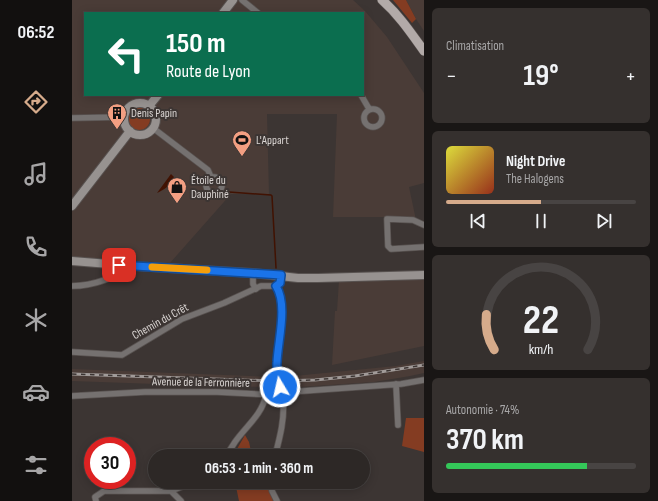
<!DOCTYPE html>
<html lang="fr">
<head>
<meta charset="utf-8">
<style>
	:root { --surface:#2d2826; --page:#35302e; --text:#f1f3f6; --muted:#a7a6a7; --line:#484443; --accent:#d6ab8b }
	body { margin:0; font-family:"Sofia Sans Condensed",sans-serif; background:var(--page); color:var(--text); height:100vh; display:flex; flex-direction:column; font-size:15px; white-space:nowrap }
	* { box-sizing:border-box; margin:0 }
	p { font-size:13px; color:var(--muted) }
	.icon { flex:none; width:22px; height:22px; fill:none; stroke:currentColor; stroke-width:2; stroke-linecap:round; stroke-linejoin:round }
	.map { position:relative; flex:1; overflow:hidden }
	.drawer { display:flex; flex-direction:column; gap:8px; padding:8px; background:#191615; width:234px }
	.drawer>* { flex:none }
	.hud { position:absolute; left:12px; top:12px; width:280px; height:84px; border-radius:0px; box-shadow:0 2px 10px #0003,0 0 0 1px var(--line); background:#0b6e4f; color:#fff; overflow:hidden }
	.speed { position:absolute; left:12px; top:437px; display:flex; gap:8px; font-size:20px; font-weight:700; text-align:center }
	.speed>* { display:grid; place-content:center; width:52px; height:52px; border-radius:50%; background:var(--surface); box-shadow:0 2px 10px #0003,0 0 0 1px var(--line); line-height:1 }
	.speed .limit { border:6px solid #d22; background:#fff; color:#111 }
	.pin { position:absolute; display:grid; place-items:center; width:34px; height:34px; color:#fff; margin:-17px; border-radius:8px; box-shadow:0 2px 6px #0006 }
	.me { position:absolute; width:44px; margin:-22px; rotate:351deg; stroke-linejoin:round; filter:drop-shadow(0 0 3px #0008) }
	.turn { display:flex; align-items:center; gap:14px; height:84px; padding:0 16px; font-size:18px }
	.turn .icon { width:52px; height:52px; stroke-width:2.5 }
	.turn b { display:block; font-size:28px; line-height:34px }
	.big { font-size:30px; font-weight:700; line-height:1.1 }
	.drawer .widget { flex:1; display:flex; flex-direction:column; justify-content:center; gap:6px; min-width:0; padding:0 14px; border-radius:6px; background:var(--page) }
	.drawer .dial { align-items:center; gap:0 }
	.dial svg { height:104px; overflow:visible; fill:none; stroke:var(--line); stroke-width:7; stroke-linecap:round; text-anchor:middle }
	.dial text { fill:var(--text); stroke:none }
	.song { display:flex; align-items:center; gap:12px }
	.cover { width:48px; height:48px; border-radius:6px; background:linear-gradient(135deg,hsl(60 70% 55%),hsl(10 70% 35%)) }
	.played { height:4px; border-radius:2px; background:linear-gradient(90deg,var(--accent) 50%,var(--line) 50%) }
	.keys { display:flex; justify-content:space-around; direction:ltr }
	.heat { display:flex; justify-content:space-between; align-items:center; font-size:22px; direction:ltr }
	.charge { height:6px; border-radius:3px; background:linear-gradient(90deg,#34c759 74%,var(--line) 0) }
	.trip { position:absolute; left:76px; top:449px; width:222px; height:40px; border-radius:20px; background:var(--surface); box-shadow:0 2px 10px #0003,0 0 0 1px var(--line); font-weight:700; line-height:40px; text-align:center }
	main { display:flex; flex:1; min-height:0 }
	.menu { display:flex; flex-direction:column; width:72px; justify-content:space-around; align-items:center; background:#12100f; color:var(--muted) }
	.menu .icon { width:28px; height:28px }
	.menu .on { color:var(--accent) }
	.menu b { font-size:18px; color:var(--text) }
	.map>svg:first-child { display:block }
	.built { fill:#4a3c37; fill-rule:evenodd }
	.green { fill:#843c22 }
	.water { fill:#411202 }
	.lines { fill:none; stroke-linecap:round; stroke-linejoin:round }
	.stream { stroke:#411202; stroke-width:1.5 }
	.street-casing { stroke:#585250; stroke-width:7 }
	.secondary-casing { stroke:#585250; stroke-width:10 }
	.primary-casing { stroke:#585250; stroke-width:10 }
	.street { stroke:#757170; stroke-width:5.5 }
	.secondary { stroke:#979290; stroke-width:8 }
	.primary { stroke:#b2aaa8; stroke-width:9 }
	.rail-casing { stroke:#a19b99; stroke-width:3 }
	.rail { stroke:#3c3533; stroke-width:1.5; stroke-dasharray:4.5; stroke-linecap:butt }
	.route-casing { stroke:#114b97; stroke-width:10 }
	.route { stroke:#1a73e8; stroke-width:7 }
	.slow { stroke:#f59e0b; stroke-width:7 }
	.labels { text-anchor:middle; stroke-width:4; stroke-linejoin:round; paint-order:stroke }
	.poi-label { font-size:12px; fill:#d9d4d2; stroke:#3c3533; text-anchor:start }
	.street-label { font-size:12px; fill:#d9d4d2; stroke:#3c3533 }
</style>
</head>
<body>
<main>
<nav class="menu">
<b>06:52</b>
<svg class="icon on" aria-label="directions" viewBox="0 0 24 24"><path d="M12 3l9 9-9 9-9-9zM9 14v-3h6M13 9l2 2-2 2"/></svg>
<svg class="icon" aria-label="music" viewBox="0 0 24 24"><path d="M9 18V5l10-2v13"/><circle cx="6" cy="18" r="3"/><circle cx="16" cy="16" r="3"/></svg>
<svg class="icon" aria-label="phone" viewBox="0 0 24 24"><path d="M5 4h4l2 5-3 2q2 4 5 5l2-3 5 2v4C11 20 4 13 5 4z"/></svg>
<svg class="icon" aria-label="climate" viewBox="0 0 24 24"><path d="M12 3v18M4 7l16 10M4 17L20 7"/></svg>
<svg class="icon" aria-label="car" viewBox="0 0 24 24"><path d="M5 17H2v-5l4-1 3-4h7l3 4 3 1v5h-3M9 17h6M6 11h13"/><circle cx="7" cy="17" r="2"/><circle cx="17" cy="17" r="2"/></svg>
<svg class="icon" aria-label="filters" viewBox="0 0 24 24"><path d="M4 7h16M4 17h16"/><circle cx="9" cy="7" r="2"/><circle cx="15" cy="17" r="2"/></svg>
</nav>
<div class="map">
<svg width="352" height="501" viewBox="0 0 352 501">
	<rect width="100%" height="100%" fill="#3c3533"/>
	<!-- built -->
	<path class="built" d="M0,0H281L293,11L315,37L352,93V183L337,187L344,220L319,217H261L265,114H195L197,194H159L98,263L0,257ZM13,13H291V95H13Z
		M334,0H352V31L344,19Z
		M352,278V346L260,365L263,311H265L267,280Z
		M352,361V373L338,376L302,382L213,388L212,377L324,366Z
		M0,369L202,377L203,387L140,386L0,381Z"/>
	<!-- green -->
	<path class="green" d="M321,0H334L344,19L340,23Z
		M56 119a11 11 0 1 1 22 0a11 11 0 1 1-22 0Z
		M334,418H352V452L330,446Z
		M173,435L177,442L180,456H161Z
		M163,482H197L201,501H167Z"/>
	<!-- water -->
	<path class="water" d="M99,174L102,177C99,185 92,190 85,193Z"/>
	<g class="lines">
		<!-- stream -->
		<path class="stream" d="M157,192L199,195L200,196L204,268"/>
		<defs>
			<path id="street" d="M170,0L186,13
				M289,95L296,107L298,109
				M292 118a9 9 0 1 1 18 0a9 9 0 1 1-18 0Z
				M0,118L52,117
				M81,128L136,170L139,177
				M134 185a8 8 0 1 1 16 0a8 8 0 1 1-16 0Z
				M352,225L341,220L315,219L316,246L319,249L352,247
				M181,273V284L184,289
				M0,286C23,286 42,277 62,266
				M0,352L50,355L110,319L152,303L189,286H204
				M324,384L326,425
				M0,396L73,392H145L204,395L217,392L329,384L352,380
				M154,456C157,451 160,447 163,442C174,426 190,415 194,395
				M203,456C208,437 213,418 211,398C209,387 205,376 205,365C204,341 217,308 204,286
				M199,482L200,491L205,501
				M99,491L109,501
				M24,501L23,497L32,491H99L122,482"/>
			<path id="secondary" d="M151,13L161,0
				M52 119a16 16 0 1 1 32 0a16 16 0 1 1-32 0Z
				M77,106L86,95
				M0,206L58,131
				M0,261L62,266L181,273L226,278H246L352,275"/>
			<path id="primary" d="M310,0C327,15 339,33 352,51"/>
		</defs>
		<!-- street casing -->
		<use href="#street" class="street-casing"/>
		<!-- secondary casing -->
		<use href="#secondary" class="secondary-casing"/>
		<!-- primary casing -->
		<use href="#primary" class="primary-casing"/>
		<!-- street -->
		<use href="#street" class="street"/>
		<!-- secondary -->
		<use href="#secondary" class="secondary"/>
		<!-- primary -->
		<use href="#primary" class="primary"/>
		<defs>
			<path id="rail" d="M0,374L202,381L243,380L283,376L352,365"/>
		</defs>
		<!-- rail casing -->
		<use href="#rail" class="rail-casing"/>
		<!-- rail -->
		<use href="#rail" class="rail"/>
	</g>
	<g class="lines">
		<defs>
			<path id="route" d="M47,265L209,275L208,283L204,286C216,305 206,340 205,362C204,370 207,379 208,387"/>
		</defs>
		<!-- route casing -->
		<use href="#route" class="route-casing"/>
		<!-- route -->
		<use href="#route" class="route"/>
		<!-- slow -->
		<path class="slow" d="M80,267L135,270"/>
	</g>
	<!-- icons -->
	<defs>
		<symbol id="building-pin" viewBox="-11 -11 22 30"><path d="M0 17L-7.5 6A9.5 9.5 0 1 1 7.5 6Z" fill="#f39f82" stroke="#3c3533"/><path d="M-4-6H4V6H1V3H-1V6H-4ZM-2.5-4.3h1.7v1.8h-1.7ZM.8-4.3h1.7v1.8H.8ZM-2.5-1h1.7V.8h-1.7ZM.8-1h1.7V.8H.8Z" fill="#111"/></symbol>
		<symbol id="stadium-pin" viewBox="-11 -11 22 30"><path d="M0 17L-7.5 6A9.5 9.5 0 1 1 7.5 6Z" fill="#f39f82" stroke="#3c3533"/><path d="M0-5a6.5 5 0 1 0 0 10a6.5 5 0 1 0 0-10ZM-3.5-1.8h7v3.6h-7Z" fill="#111"/></symbol>
		<symbol id="shop-pin" viewBox="-11 -11 22 30"><path d="M0 17L-7.5 6A9.5 9.5 0 1 1 7.5 6Z" fill="#f39f82" stroke="#3c3533"/><path d="M-5-2.5h2.3a2.7 3.5 0 0 1 5.4 0H5L5.5 6h-11ZM-1.5-2.5h3a1.5 2.3 0 0 0-3 0Z" fill="#111"/></symbol>
	</defs>
	<g fill-rule="evenodd">
		<use href="#building-pin" x="34" y="102" width="22" height="30"/>
		<use href="#stadium-pin" x="159" y="129" width="22" height="30"/>
		<use href="#shop-pin" x="94" y="176" width="22" height="30"/>
	</g>
	<g class="labels">
		<!-- poi labels -->
		<g class="poi-label">
			<text x="59" y="117">Denis Papin</text>
			<text x="184" y="144">L'Appart</text>
			<text x="119" y="184">Étoile du<tspan x="119" dy="14">Dauphiné</tspan></text>
		</g>
		<!-- street labels -->
		<g class="street-label">
			<text transform="translate(88 321) rotate(-29)" y="4">Chemin du Crêt</text>
			<text transform="translate(129 382) rotate(1)" y="4">Avenue de la Ferronnière</text>
		</g>
	</g>
</svg>
<div class="speed"><div class="limit">30</div></div>
<div class="pin" style="left:47px;top:265px;background:#d93025"><svg class="icon" aria-label="arrive" viewBox="0 0 24 24"><path d="M6 21V4h12l-3 4 3 4H6"/></svg></div>
<svg class="me" style="left:208px;top:387px" viewBox="-20 -20 40 40"><circle r="17" fill="#1a73e8" stroke="#fff" stroke-width="3"/><path d="M0-11L8 9 0 5-8 9z" fill="#fff"/></svg>
<div class="trip">06:53 · 1 min · 360 m</div>
<div class="hud">
<div class="turn"><svg class="icon" aria-label="left" viewBox="0 0 24 24"><path d="M17 20v-9H6M10 6l-5 5 5 5"/></svg><div><b>150 m</b>Route de Lyon</div></div>
</div>
</div>
<section class="drawer">
<div class="widget"><p>Climatisation</p>
<div class="heat"><a>−</a><b class="big">19°</b><a>+</a></div>
</div>
<div class="widget">
<div class="song"><i class="cover"></i><div><b>Night Drive</b><p>The Halogens</p></div></div>
<div class="played"></div>
<div class="keys"><svg class="icon" aria-label="previous" viewBox="0 0 24 24"><path d="M18 5L8 12l10 7zM5 5v14"/></svg><svg class="icon" aria-label="pause" viewBox="0 0 24 24"><path d="M8 5v14M16 5v14"/></svg><svg class="icon" aria-label="next" viewBox="0 0 24 24"><path d="M6 5l10 7-10 7zM19 5v14"/></svg></div>
</div>
<div class="widget dial"><svg viewBox="0 0 100 80">
<path d="M14 69A42 42 0 1 1 86 69"/>
<path d="M14 69A42 42 0 0 1 8 42" stroke="#d6ab8b"/>
<text x="50" y="56" font-size="32" font-weight="700">22</text>
<text x="50" y="72" font-size="11">km/h</text>
</svg></div>
<div class="widget"><p>Autonomie · 74%</p><b class="big">370 km</b><div class="charge"></div></div>
</section>
</main>
</body>
</html>
